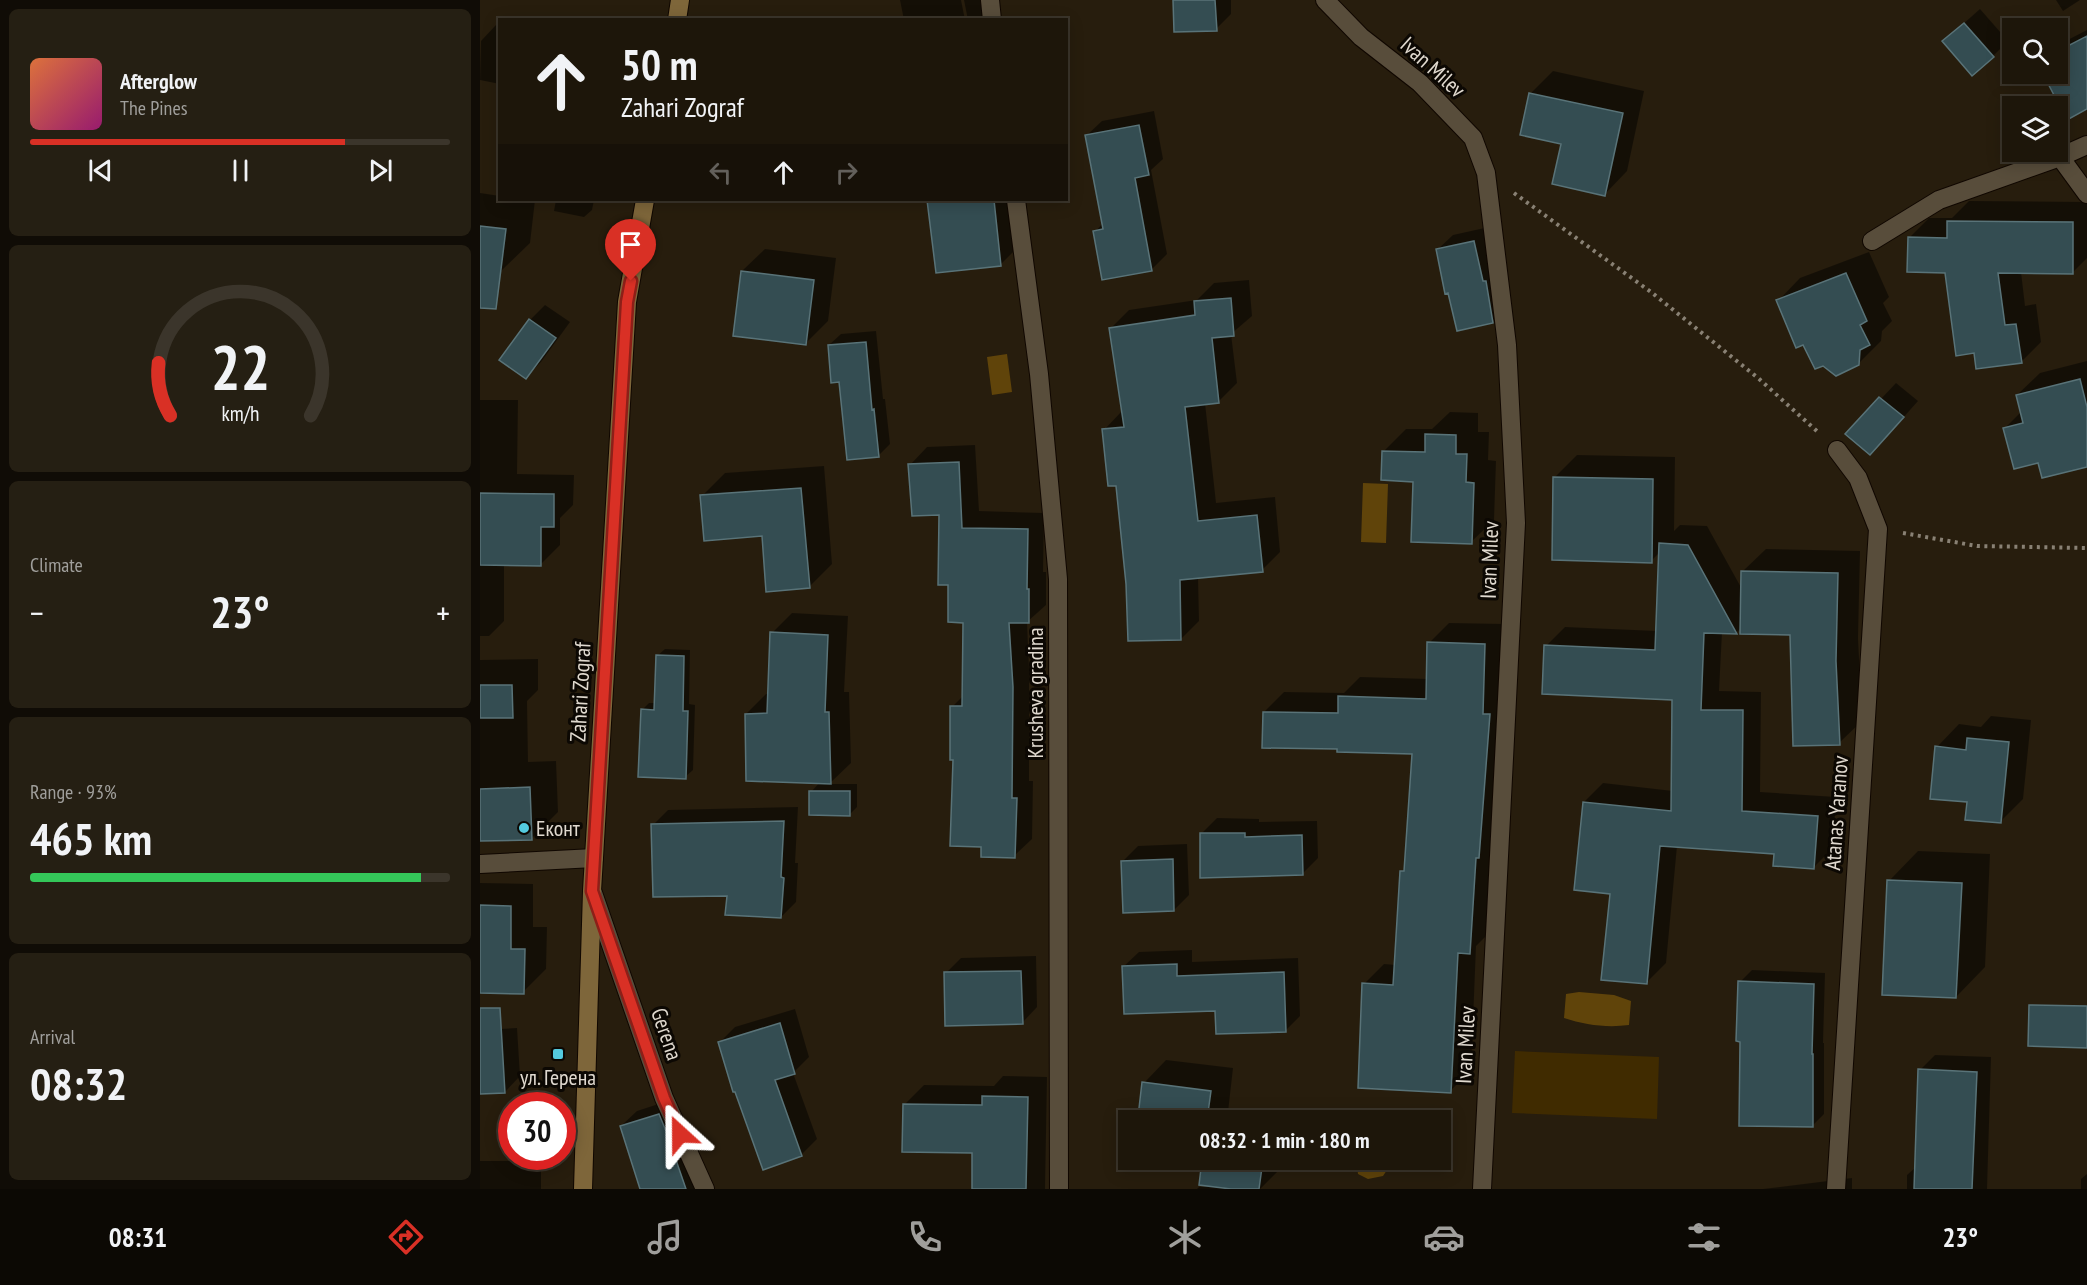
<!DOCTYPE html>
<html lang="en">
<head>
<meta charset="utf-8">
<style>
	:root { --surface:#1d160a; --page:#251f13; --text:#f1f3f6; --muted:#a09f9c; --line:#3b352b; --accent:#d93025 }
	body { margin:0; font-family:"PT Sans Narrow",sans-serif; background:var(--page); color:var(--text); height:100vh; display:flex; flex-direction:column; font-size:22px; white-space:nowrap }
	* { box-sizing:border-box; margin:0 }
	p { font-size:20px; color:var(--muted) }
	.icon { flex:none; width:33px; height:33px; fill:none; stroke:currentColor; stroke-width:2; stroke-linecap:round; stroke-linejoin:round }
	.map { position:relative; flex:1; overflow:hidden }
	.details { display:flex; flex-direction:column; gap:9px; padding:9px; background:#100c06; width:480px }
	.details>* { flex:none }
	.banner { position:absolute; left:18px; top:18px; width:570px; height:183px; border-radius:0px; box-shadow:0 3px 15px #0003,0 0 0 2px var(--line); background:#1d160a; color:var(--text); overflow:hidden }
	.controls { position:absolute; left:1522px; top:18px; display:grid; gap:12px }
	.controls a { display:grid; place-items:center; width:66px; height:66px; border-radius:0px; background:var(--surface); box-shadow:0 3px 15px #0003,0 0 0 2px var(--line); font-size:30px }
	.speed { position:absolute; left:18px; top:1092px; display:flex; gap:12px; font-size:30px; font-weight:700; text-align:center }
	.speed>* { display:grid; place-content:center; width:78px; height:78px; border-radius:50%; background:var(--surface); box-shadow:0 3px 15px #0003,0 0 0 2px var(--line); line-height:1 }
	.speed .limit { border:9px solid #d22; background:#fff; color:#111 }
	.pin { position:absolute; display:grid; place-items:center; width:51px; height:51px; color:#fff; margin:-62px -26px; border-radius:50% 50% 50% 0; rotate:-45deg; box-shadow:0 0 6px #0007 }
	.pin .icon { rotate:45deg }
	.me { position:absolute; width:66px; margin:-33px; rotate:336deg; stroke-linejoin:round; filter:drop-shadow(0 0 4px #0008) }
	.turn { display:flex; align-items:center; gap:21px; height:126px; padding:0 24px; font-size:27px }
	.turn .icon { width:78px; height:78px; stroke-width:2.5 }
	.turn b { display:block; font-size:42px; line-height:51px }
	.lanes { display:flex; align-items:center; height:57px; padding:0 24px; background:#0003; justify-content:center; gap:30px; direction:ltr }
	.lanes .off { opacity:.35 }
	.big { font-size:45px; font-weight:700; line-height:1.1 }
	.details .tile { flex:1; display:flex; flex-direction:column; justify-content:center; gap:9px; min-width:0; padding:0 21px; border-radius:9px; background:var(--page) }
	.details .dial { align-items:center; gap:0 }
	.dial svg { height:156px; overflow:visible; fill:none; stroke:var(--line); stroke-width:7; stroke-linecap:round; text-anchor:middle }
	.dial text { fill:var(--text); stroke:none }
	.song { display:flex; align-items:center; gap:18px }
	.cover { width:72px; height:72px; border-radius:9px; background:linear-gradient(135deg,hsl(20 70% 55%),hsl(320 70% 35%)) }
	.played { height:6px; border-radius:3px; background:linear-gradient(90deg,var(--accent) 75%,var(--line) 75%) }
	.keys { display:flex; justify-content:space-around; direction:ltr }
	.heat { display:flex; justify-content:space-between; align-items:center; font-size:33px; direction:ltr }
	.charge { height:9px; border-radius:4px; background:linear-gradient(90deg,#34c759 93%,var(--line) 0) }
	.trip { position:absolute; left:638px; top:1110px; width:333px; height:60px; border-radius:0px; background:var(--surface); box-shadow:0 3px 15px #0003,0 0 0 2px var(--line); font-weight:700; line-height:60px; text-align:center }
	.tab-bar { display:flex; height:96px; justify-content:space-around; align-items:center; background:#0c0904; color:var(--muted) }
	.tab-bar .icon { width:42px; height:42px }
	.tab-bar .current { color:var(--accent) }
	.tab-bar b { font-size:27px; color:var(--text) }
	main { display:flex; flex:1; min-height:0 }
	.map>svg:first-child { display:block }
	.green { fill:#402b00 }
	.water { fill:#60440a }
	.shadow { fill:#0007 }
	.building { fill:#344d52; stroke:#597378; stroke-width:1.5 }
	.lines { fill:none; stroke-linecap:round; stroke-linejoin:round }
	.street-casing { stroke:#100700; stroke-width:20 }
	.secondary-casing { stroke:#100700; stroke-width:20 }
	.path { stroke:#898174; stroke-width:4; stroke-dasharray:3 4.5; stroke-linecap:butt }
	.street { stroke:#584d3b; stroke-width:18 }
	.secondary { stroke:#7e663a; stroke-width:18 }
	.route-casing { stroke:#8d1f18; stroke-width:15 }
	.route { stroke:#d93025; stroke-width:10 }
	.poi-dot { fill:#54cade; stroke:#0c0803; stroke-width:2 }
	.labels { text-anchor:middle; stroke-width:6; stroke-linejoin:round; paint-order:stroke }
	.street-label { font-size:22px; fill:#e0d9cf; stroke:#0c0803 }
	.poi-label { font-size:22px; fill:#e0d9cf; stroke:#0c0803; text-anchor:start }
</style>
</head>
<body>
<main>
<section class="details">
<div class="tile">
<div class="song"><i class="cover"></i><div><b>Afterglow</b><p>The Pines</p></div></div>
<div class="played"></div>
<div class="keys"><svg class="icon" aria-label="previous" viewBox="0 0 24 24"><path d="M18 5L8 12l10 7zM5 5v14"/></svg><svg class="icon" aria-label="pause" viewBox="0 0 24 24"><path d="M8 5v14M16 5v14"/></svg><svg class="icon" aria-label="next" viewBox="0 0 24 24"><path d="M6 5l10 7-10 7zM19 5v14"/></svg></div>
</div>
<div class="tile dial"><svg viewBox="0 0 100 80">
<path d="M14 69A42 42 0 1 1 86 69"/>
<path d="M14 69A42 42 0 0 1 8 42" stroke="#d93025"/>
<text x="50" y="56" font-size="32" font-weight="700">22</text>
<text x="50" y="72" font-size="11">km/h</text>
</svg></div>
<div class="tile"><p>Climate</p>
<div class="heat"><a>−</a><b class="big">23°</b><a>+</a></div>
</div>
<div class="tile"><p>Range · 93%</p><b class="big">465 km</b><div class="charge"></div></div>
<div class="tile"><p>Arrival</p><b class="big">08:32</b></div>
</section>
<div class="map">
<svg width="1607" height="1189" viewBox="0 0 1607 1189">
	<rect width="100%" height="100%" fill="#271d0d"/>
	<!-- green -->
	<path class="green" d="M1035,1051L1179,1057L1177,1119L1032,1113Z"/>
	<!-- water -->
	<path class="water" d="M527,354L532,392L512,395L507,357Z
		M883,483L908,484L906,543L881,542Z
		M1099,992L1134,995L1151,1001L1149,1025C1127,1028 1105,1025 1084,1018L1086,994Z
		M876,1160H913V1161L903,1176L888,1179L878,1174Z"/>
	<!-- shadow -->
	<path class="shadow" d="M420,0H481L485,20H424Z
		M484,0H500L504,18L502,20H488Z
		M694,0H751V14L736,29Z
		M1576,0H1600L1583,11Z
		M1500,9L1528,41L1513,56L1464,41Z
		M16,25L20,26V84L0,80L1,41Z
		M1607,30V107L1587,118L1564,74H1578V45Z
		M1073,71L1164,91L1147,171L1125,194L1082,143L1050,94Z
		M674,111L683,159L671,170L687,254L672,269L615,232L623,223L606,136L622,121Z
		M0,193L20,196V200H55L50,243L20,272L0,270Z
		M76,200H114L112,210L104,217L74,211Z
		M449,200H539L543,242L521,264L457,271Z
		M1489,201L1607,202V258L1592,273L1541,272L1545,306L1556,304L1561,342L1541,362L1495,352L1466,271L1429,238L1449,218H1472Z
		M1009,227L1027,306L1012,321L957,250L973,235Z
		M285,249L356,258L348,321L325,344L262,271Z
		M1389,252L1409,297L1403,303L1412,321L1402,331L1401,341L1378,364L1324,343L1298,301L1320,278Z
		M769,280L772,316L751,334L757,383L738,402L725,403L736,503L795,497L800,552L782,570L718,577L719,621L701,639L648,584L637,484L624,430L642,411L631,328L649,310L717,300L734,283Z
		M65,305L90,322L61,362L46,377L50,320Z
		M396,331L403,399H405L410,444L399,455L360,381L349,345L361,334Z
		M1607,361V466L1525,428L1542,411L1537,395L1560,373Z
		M1416,383L1438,401L1405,438L1368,434Z
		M0,400H38L37,474L94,475L93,505L80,518V545L60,565L24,564V621L9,636H0Z
		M970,412L998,413V432H1009L1008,460L1016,461L1014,520L991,542L935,480L904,451L926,429H952Z
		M495,445L499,511L564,513L563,572H566V605L547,622L549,669V781H553L552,839L534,856L502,845L474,759L472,707L484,695L485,621L470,584L461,513L430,465L447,447Z
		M1097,455L1195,457L1194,531L1200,525L1227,526L1263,591V571L1286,549L1380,551L1378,638L1382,721L1359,743L1312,634L1262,627L1257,632H1242L1239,691L1281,692L1280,792L1356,797L1353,848L1334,867L1296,852L1197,846L1186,963L1167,982L1131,893L1104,802L1123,783L1193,791L1194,699L1066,646L1085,627L1177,631L1180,552L1171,561L1074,478Z
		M344,466L352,564L329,587L283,534L222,496L245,473Z
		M312,613L368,616L364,692H369L371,763L349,784H377V807L370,814L331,792L340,782L266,714L286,694H290L292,633Z
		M969,623L1025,624L1010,932L996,946L991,1071L970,1091L884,984L904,964L916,965L921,872L926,867L934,752L859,748L784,712L804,692L864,693L880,677L948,679L949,643Z
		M185,649L210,650L209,704L215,705L213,770L205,777L162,710L169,703H176L177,656Z
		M58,659V690L47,701L48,762L76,761L78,812L52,838L0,840V660Z
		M1511,716L1551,720L1543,799L1520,822L1488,801L1457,747L1479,724L1501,727Z
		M318,807L315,863H318L316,902L301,917L248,894L173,825L188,810Z
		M737,818L779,819V822L837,821L838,858L823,873L722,833Z
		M707,844L709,895L694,910L643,861L658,846Z
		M1438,851L1510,854L1505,967L1476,997L1409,881Z
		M0,883L53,884V927H67L66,969L43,992L0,991Z
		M712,950V962L818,958L820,1016L805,1031L643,967L659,952Z
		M556,956L557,1007L542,1023L466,973L481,958Z
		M1272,970L1345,973L1343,1043H1344V1114L1332,1126L1260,982Z
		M315,1009L329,1057L313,1073L337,1139L321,1155L240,1042L255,1027Z
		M37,1028L40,1076L25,1092L0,1093V1030Z
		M1455,1055L1511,1057L1507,1189H1427V1175L1436,1167L1440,1070Z
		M686,1060L753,1068L748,1112L780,1116L779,1120H695L659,1116L664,1083Z
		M523,1076L567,1077L565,1189H493L494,1151L424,1105L444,1085L514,1086Z
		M194,1099L229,1189H162L141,1126L157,1111Z
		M724,1160H802L801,1168L780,1189L751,1187V1189H717L719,1187H730V1185L721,1184Z
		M0,1161H61V1189H0Z
		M1607,1174V1189H1601V1179Z
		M1372,1178V1189H1283Z"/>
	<!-- building -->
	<path class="building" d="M693,0H735L737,31L694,32Z
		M1484,23L1514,57L1492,76L1462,41Z
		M1607,36V109L1587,120L1563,74H1578V51Z
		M1049,93L1143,113L1125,196L1072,184L1081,144L1040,135Z
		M659,125L669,175L655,178L672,271L622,280L613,231L623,229L605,135Z
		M447,200H514L521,266L456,273Z
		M1467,221L1593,222V274L1518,273L1525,325L1536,324L1542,363L1496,369L1494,353L1476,356L1465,273L1427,272L1428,237L1467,238Z
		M0,226L26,229L16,309L0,308Z
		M994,241L1003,281H1006L1013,323L977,331L968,293L965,294L956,249Z
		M261,271L334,280L326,345L253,336Z
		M1366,273L1387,321L1380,325L1390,345L1380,350L1379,365L1356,376L1343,366L1335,369L1323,345L1316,348L1296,300Z
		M751,298L754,336L732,338L739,403L705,407L718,521L777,515L783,572L700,580L701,640L648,641L646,584L636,486H628L622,429L644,427L629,328L715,315L714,301Z
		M49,319L76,338L46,379L19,360Z
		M386,342L392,410L394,409L399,457L367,460L359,382L351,383L348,345Z
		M1600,379L1607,407V467L1562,478L1558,463L1534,469L1523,428L1543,423L1536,395Z
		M1399,397L1424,417L1390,455L1365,434Z
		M945,434L976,435V454H987L986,482L994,483L992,544L931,542L933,482L901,480L902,451L945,452Z
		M479,462L482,528L548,529L547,589H549V623H529L533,687L532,798H537L535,858L501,857V847L470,846L473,760H470V706H482L483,623L468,622V585H458L459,515L432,516L428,464Z
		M1073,477L1173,479L1172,563L1072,560Z
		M321,488L330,588L286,592L282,536L224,541L220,495Z
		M0,493L74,494V527H61V566L0,565Z
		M1179,543L1208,545L1257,634L1224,633L1221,710H1263L1262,811L1338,816L1334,869L1293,866L1294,854L1180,846L1167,984L1121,980L1130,894L1094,890L1103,802L1191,811L1192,700L1062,694L1064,645L1175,650Z
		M1261,571L1358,573L1356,661L1360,745L1313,746L1310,635L1260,634Z
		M290,632L348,635L345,712H349L351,784L266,781L265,714L287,713Z
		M947,642L1005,644L1003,714H1010L999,858H996L990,954L978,953L971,1093L878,1088L882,983L913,985L920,871H924L932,754L857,752V749L782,748L783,712L858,713V696L946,699Z
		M176,655L204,656L203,711H208L206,779L158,777L161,709L174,710Z
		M0,685H32L33,718H0Z
		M1487,738L1529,742L1521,823L1485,820L1487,802L1450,799L1455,746L1486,750Z
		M50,787L52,840L0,841V789Z
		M329,791H370V816L329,815Z
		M304,821L301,877L304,878L301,918L245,915L247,896L173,897L171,824Z
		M720,833H765V837L822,835L823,875L720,878Z
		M693,859L694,911L643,913L641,861Z
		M1407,880L1482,883L1476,998L1402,995Z
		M0,905L31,906V949H45L44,994L0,993Z
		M697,964V976L804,972L806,1032L736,1034L735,1011L644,1014L642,966Z
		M541,971L543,1024L465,1026L464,972Z
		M1258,981L1334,984L1332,1054H1333V1127L1259,1126L1260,1042L1256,1041Z
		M1549,1005L1607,1006V1048L1548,1046Z
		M0,1008H20L25,1093L0,1094Z
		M300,1023L315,1074L295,1080L322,1156L283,1170L255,1092H253L238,1042Z
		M1438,1069L1497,1072L1492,1189H1434Z
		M662,1082L731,1091L727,1120H682L658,1117Z
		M502,1096L548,1097L546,1189H492V1153L422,1152L423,1104L502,1105Z
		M179,1114L186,1131L206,1189H160L140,1126Z
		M722,1160H783L779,1189H751L719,1185Z"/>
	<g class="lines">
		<defs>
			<path id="street" d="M510,0L512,20
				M845,0L881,37L940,83L993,138L1006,173L1027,345L1036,523L1002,1189
				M1580,157L1607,194
				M536,200L559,374L578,579L579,1189
				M1392,241L1459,200L1580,157L1607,145
				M0,864L114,858
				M113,893L184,1098L225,1189
				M1356,1189L1398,529L1378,478L1357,450"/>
			<path id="secondary" d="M197,20L200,0
				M103,1189L112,891L147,302L165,200"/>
		</defs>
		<!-- street casing -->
		<use href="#street" class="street-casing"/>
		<!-- secondary casing -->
		<use href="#secondary" class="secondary-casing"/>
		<!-- path -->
		<path class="path" d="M1034,193L1171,292L1278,378L1339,433
			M1423,533L1497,546L1607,548"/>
		<!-- street -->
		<use href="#street" class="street"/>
		<!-- secondary -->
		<use href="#secondary" class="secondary"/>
	</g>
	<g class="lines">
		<defs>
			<path id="route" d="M151,281L147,302L112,891L184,1098L200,1134"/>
		</defs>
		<!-- route casing -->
		<use href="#route" class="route-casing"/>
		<!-- route -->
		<use href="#route" class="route"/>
	</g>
	<!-- markers -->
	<g class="poi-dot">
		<circle cx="44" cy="828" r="6"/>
		<rect x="72" y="1048" width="12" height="12" rx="3"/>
	</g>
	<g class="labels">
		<!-- street labels -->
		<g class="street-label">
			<text transform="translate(953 67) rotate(42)" y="8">Ivan Milev</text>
			<text transform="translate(1009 560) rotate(-88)" y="8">Ivan Milev</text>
			<text transform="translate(100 692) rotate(-87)" y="8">Zahari Zograf</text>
			<text transform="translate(555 693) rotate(-90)" y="8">Krusheva gradina</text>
			<text transform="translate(1356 813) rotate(-86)" y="8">Atanas Yaranov</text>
			<text transform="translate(187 1034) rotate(71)" y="8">Gerena</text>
			<text transform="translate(985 1045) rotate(-87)" y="8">Ivan Milev</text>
		</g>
		<!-- poi labels -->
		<g class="poi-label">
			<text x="56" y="836">Еконт</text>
			<text x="78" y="1085" text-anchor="middle">ул. Герена</text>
		</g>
	</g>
</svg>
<div class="controls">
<a><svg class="icon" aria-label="search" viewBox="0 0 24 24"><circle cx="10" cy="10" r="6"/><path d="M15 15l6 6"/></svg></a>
<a><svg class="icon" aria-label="layers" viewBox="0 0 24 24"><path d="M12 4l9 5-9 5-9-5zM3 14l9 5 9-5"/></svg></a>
</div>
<div class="speed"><div class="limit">30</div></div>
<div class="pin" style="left:151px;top:281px;background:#d93025"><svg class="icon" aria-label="arrive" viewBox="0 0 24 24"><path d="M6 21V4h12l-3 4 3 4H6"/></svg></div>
<svg class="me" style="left:200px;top:1134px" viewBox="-20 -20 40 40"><path d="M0-17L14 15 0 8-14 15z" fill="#d93025" stroke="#fff" stroke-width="4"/></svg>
<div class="trip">08:32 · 1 min · 180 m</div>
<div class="banner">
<div class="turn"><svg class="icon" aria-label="ahead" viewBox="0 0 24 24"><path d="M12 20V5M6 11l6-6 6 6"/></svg><div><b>50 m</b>Zahari Zograf</div></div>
<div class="lanes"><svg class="icon off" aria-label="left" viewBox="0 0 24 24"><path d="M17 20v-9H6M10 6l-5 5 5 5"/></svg><svg class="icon" aria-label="ahead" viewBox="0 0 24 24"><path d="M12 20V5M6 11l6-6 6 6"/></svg><svg class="icon off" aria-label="right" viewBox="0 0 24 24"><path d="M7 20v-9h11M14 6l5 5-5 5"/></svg></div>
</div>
</div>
</main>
<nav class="tab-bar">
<b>08:31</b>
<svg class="icon current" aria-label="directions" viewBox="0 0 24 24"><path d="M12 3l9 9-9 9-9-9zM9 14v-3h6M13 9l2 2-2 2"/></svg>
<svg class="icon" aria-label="music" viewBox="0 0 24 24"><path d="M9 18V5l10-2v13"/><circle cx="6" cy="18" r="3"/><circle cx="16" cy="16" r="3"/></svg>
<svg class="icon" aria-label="phone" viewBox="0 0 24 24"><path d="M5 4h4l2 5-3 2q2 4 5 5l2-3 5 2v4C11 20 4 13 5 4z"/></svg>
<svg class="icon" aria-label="climate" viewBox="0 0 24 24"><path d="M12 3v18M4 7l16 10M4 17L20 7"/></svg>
<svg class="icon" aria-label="car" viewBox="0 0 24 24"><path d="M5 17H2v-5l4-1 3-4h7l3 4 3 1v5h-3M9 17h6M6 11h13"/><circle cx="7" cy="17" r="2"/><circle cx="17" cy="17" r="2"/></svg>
<svg class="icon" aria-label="filters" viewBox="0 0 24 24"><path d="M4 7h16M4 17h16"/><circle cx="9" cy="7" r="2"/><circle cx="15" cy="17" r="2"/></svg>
<b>23°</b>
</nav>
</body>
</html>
